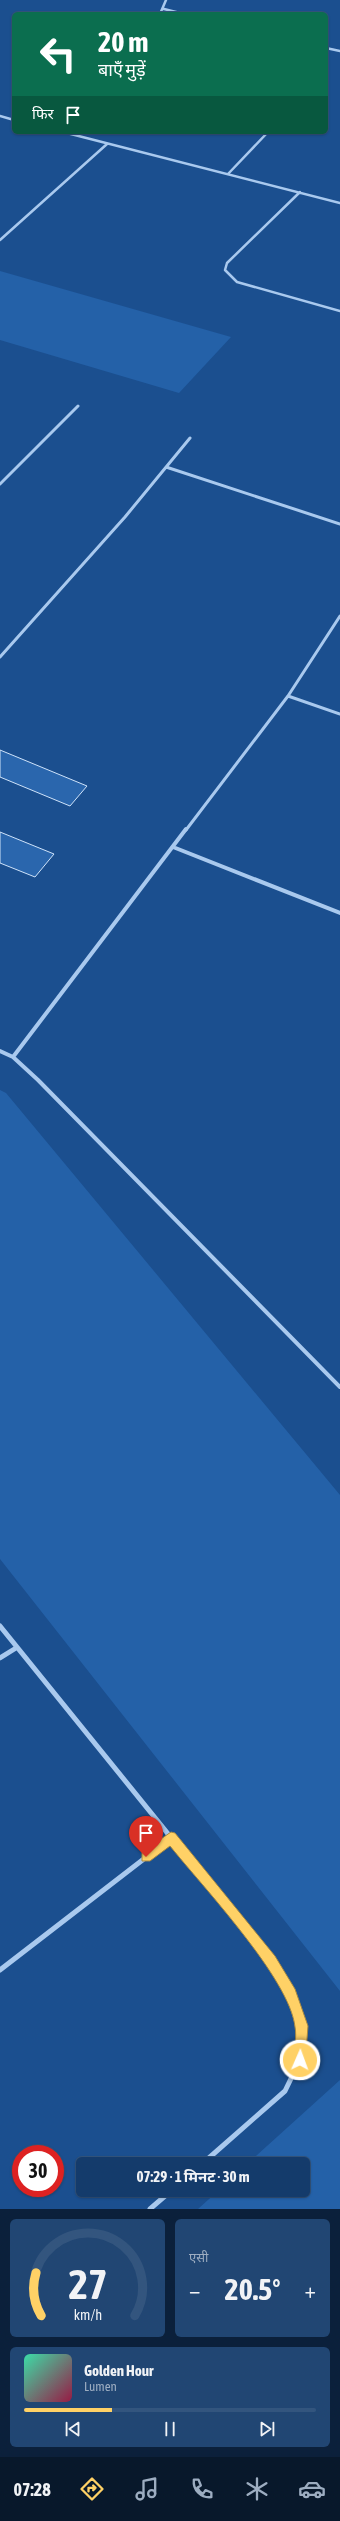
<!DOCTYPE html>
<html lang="hi">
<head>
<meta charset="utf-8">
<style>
	:root { --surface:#143b6b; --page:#214673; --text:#f1f3f6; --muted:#9dadc1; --line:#33557e; --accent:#ffd166 }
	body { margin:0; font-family:"Asap Condensed","Noto Sans Devanagari",sans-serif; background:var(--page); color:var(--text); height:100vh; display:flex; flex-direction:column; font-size:15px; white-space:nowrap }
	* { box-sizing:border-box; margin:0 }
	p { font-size:13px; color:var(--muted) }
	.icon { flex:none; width:22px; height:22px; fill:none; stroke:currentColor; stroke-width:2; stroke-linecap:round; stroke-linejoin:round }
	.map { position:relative; height:2209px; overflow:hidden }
	.panel { display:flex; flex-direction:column; gap:10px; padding:10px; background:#0b203b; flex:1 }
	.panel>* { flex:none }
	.top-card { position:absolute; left:12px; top:12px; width:316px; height:122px; border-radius:6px; box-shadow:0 1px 3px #0004,0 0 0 1px var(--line); background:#0b6e4f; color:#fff; overflow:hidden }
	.speed { position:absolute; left:12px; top:2145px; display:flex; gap:8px; font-size:20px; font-weight:700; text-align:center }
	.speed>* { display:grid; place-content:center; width:52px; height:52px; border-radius:50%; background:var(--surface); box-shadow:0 1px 3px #0004,0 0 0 1px var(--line); line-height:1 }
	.speed .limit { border:6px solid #d22; background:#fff; color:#111 }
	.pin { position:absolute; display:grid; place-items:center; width:34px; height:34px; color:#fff; margin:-41px -17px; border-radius:50% 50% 50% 0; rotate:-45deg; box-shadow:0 0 4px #0007 }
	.pin .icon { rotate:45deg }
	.me { position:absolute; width:44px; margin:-22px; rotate:2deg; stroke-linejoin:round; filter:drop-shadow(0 0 3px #0008) }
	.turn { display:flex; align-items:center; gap:14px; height:84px; padding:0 20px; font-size:18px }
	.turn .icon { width:52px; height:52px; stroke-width:2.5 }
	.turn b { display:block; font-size:28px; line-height:34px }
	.then { display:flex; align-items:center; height:38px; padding:0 20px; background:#0003; gap:8px; font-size:15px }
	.big { font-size:30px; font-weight:700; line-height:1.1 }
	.panel .widget { flex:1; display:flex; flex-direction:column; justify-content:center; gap:6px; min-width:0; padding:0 14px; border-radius:6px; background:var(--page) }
	.panel .dial { align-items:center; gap:0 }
	.dial svg { height:104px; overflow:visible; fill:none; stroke:var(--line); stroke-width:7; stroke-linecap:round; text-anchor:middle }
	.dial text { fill:var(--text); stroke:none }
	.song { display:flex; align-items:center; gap:12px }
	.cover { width:48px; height:48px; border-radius:6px; background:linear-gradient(135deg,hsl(160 70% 55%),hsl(340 70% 35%)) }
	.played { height:4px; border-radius:2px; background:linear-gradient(90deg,var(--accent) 30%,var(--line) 30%) }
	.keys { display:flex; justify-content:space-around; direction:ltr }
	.heat { display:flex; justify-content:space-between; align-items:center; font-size:22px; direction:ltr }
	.panel .tiles { flex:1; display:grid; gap:10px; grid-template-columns:1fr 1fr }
	.widget:last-child { grid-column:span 2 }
	.trip { position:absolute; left:76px; top:2157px; width:234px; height:40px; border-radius:6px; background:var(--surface); box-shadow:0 1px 3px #0004,0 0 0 1px var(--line); font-weight:700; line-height:40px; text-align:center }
	.dock { display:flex; height:64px; justify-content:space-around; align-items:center; background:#08182b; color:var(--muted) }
	.dock .icon { width:28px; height:28px }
	.dock .on { color:var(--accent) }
	.dock b { font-size:18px; color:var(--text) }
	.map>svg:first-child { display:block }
	.green { fill:#2461a8 }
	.building { fill:#2a66ad; stroke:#cfe3fa }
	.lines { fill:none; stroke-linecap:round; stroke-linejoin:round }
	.minor-far3 { stroke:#a9c9ee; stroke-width:2.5 }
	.minor-far2 { stroke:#a9c9ee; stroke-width:3 }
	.minor-far1 { stroke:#a9c9ee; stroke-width:4 }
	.minor { stroke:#a9c9ee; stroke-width:5 }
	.route { fill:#ffd166; stroke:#a68842 }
</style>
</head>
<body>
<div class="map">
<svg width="340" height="2209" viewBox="0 0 340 2209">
	<rect width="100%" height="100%" fill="#1b4f8f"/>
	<!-- green -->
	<path class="green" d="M0,271L231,337L179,393L0,340Z
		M0,1090L6,1093L340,1495V1991L0,1559Z
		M340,2080V2209H198L219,2190H303V2164H247Z"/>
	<!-- building -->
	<path class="building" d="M0,750L87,786L70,806L0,777Z
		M0,832L54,854L35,877L0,863Z"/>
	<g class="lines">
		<!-- minor-far3 -->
		<path class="minor-far3" d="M164,9L184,14
			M160,14L166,0
			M326,48L340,51
			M0,116L14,120
			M63,132L340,203
			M228,174L268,132
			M300,192L227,263L225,270L237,282L340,311
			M0,240L107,144"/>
		<!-- minor-far2 -->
		<path class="minor-far2" d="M166,467L340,524
			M0,484L78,406
			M0,657L125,517L190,438
			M288,696L340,714
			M186,830L288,696L340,616"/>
		<!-- minor-far1 -->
		<path class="minor-far1" d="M173,847L340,913
			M0,1051L13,1057L38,1080L340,1387
			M13,1057L186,829"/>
		<!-- minor -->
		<path class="minor" d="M0,1626L270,1960L290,1993L302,2026L300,2060L285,2091L202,2164
			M0,1658L16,1648
			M0,1970L171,1838
			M150,2209L172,2190"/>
	</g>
	<!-- route -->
	<path class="route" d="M171,1832L175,1833L275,1956L295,1989L308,2026L305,2065L300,2067L296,2065L294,2060C294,2050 297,2037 295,2027C290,1979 202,1886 170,1846L150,1861H142V1852Z"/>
</svg>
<div class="speed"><div class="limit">30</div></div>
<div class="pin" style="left:146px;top:1857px;background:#d93025"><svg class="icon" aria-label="arrive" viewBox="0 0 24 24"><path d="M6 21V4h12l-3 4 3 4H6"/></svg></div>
<svg class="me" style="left:300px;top:2060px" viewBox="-20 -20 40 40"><circle r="17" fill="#ffd166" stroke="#fff" stroke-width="3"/><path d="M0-11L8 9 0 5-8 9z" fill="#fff"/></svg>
<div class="trip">07:29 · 1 मिनट · 30 m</div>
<div class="top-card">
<div class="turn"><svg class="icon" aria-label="left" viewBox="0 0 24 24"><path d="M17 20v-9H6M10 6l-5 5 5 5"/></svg><div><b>20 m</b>बाएँ मुड़ें</div></div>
<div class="then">फिर<svg class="icon" aria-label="arrive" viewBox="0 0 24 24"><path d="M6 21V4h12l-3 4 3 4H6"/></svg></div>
</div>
</div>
<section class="panel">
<div class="tiles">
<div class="widget dial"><svg viewBox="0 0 100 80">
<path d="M14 69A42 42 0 1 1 86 69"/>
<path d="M14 69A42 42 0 0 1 10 36" stroke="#ffd166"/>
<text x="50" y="56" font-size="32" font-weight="700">27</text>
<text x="50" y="72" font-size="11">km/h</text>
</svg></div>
<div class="widget"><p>एसी</p>
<div class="heat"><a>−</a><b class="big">20.5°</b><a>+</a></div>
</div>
<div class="widget">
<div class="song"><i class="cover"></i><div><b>Golden Hour</b><p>Lumen</p></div></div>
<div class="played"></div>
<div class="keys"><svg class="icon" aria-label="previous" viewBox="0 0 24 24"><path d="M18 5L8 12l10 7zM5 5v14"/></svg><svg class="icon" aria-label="pause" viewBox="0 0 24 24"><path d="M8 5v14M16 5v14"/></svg><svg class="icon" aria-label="next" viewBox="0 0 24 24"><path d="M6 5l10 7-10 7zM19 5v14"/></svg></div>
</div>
</div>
</section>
<nav class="dock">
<b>07:28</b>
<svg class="icon on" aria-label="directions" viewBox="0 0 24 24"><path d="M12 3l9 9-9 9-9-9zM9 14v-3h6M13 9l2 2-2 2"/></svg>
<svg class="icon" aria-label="music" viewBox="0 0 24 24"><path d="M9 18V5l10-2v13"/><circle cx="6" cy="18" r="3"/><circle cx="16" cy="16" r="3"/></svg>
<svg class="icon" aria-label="phone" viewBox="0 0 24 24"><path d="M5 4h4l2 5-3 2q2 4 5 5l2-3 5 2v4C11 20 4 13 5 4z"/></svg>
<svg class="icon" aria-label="climate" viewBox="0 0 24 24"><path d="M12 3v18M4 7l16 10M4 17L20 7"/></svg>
<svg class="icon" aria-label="car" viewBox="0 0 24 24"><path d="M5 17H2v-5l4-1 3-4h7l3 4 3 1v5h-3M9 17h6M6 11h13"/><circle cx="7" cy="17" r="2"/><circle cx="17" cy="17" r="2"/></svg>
</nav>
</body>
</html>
